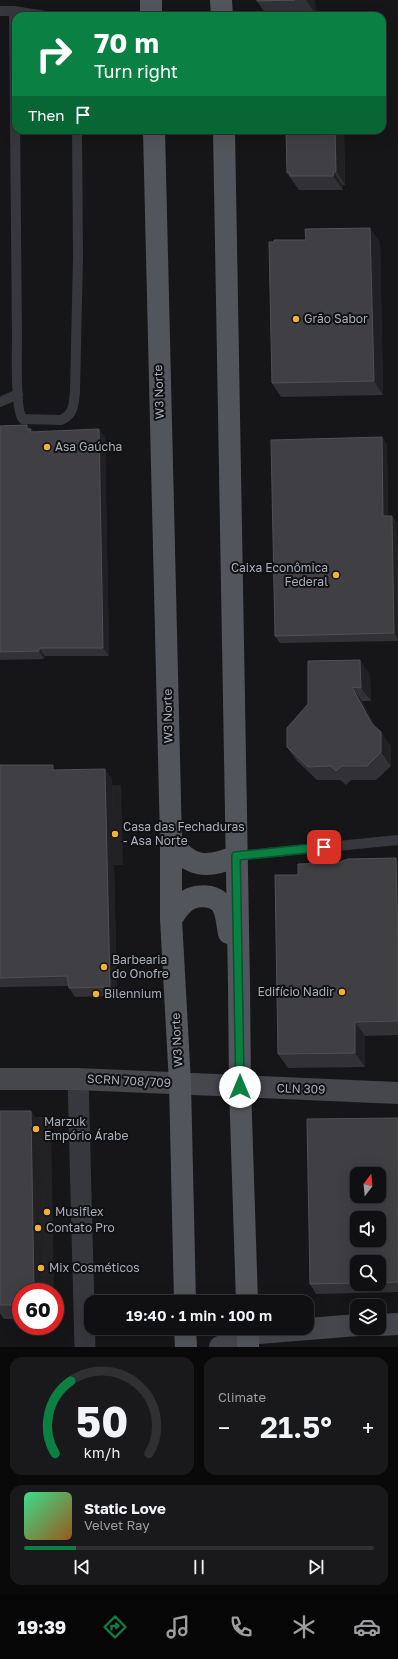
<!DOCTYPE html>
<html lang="en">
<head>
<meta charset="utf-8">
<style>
	:root { --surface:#101012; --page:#19191b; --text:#f1f3f6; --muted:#9c9d9f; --line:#303032; --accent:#0b8043 }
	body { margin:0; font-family:"Golos Text",sans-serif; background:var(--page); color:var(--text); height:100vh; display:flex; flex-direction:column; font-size:15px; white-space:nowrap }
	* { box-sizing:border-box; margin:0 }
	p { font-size:13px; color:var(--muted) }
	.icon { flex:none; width:22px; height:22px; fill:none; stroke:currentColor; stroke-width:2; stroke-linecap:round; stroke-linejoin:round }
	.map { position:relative; height:1347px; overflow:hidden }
	.drawer { display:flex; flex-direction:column; gap:10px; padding:10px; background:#09090a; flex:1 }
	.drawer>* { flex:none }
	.hud { position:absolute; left:12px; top:12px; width:374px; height:122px; border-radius:12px; box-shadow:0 4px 16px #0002,0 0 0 1px var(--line); background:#0b8043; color:#fff; overflow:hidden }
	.needle { width:26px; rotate:16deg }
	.buttons { position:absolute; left:350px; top:1167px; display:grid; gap:8px }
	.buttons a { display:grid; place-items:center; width:36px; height:36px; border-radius:8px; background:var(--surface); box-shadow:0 4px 16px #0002,0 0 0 1px var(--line); font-size:20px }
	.speed { position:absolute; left:12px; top:1283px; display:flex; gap:8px; font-size:20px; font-weight:700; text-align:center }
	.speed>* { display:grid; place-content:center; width:52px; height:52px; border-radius:50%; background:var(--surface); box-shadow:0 4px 16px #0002,0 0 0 1px var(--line); line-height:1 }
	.speed .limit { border:6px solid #d22; background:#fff; color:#111 }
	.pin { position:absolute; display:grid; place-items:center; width:34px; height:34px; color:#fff; margin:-17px; border-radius:8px; box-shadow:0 2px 6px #0006 }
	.me { position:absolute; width:44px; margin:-22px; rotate:0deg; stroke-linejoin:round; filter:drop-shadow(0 0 3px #0008) }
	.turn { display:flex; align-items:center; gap:14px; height:84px; padding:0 16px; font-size:18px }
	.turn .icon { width:52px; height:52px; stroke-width:2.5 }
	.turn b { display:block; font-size:28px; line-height:34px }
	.then { display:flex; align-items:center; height:38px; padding:0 16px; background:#0003; gap:8px; font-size:15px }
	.big { font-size:30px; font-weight:600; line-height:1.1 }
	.drawer .tile { flex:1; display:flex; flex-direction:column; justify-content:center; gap:6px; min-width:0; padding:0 14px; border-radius:12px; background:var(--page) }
	.drawer .dial { align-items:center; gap:0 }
	.dial svg { height:104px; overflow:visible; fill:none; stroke:var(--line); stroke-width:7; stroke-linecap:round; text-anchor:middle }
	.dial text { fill:var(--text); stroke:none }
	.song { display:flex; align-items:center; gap:12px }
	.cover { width:48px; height:48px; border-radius:6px; background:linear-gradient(135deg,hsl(150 70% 55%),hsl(30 70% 35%)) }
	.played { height:4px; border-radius:2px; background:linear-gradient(90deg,var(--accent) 15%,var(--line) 15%) }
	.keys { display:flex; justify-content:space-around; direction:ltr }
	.heat { display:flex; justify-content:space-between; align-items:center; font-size:22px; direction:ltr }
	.drawer .tiles { flex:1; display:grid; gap:10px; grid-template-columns:1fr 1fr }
	.tile:last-child { grid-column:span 2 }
	.trip { position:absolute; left:84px; top:1295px; width:230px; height:40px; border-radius:12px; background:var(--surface); box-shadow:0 4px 16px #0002,0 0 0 1px var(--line); font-weight:600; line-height:40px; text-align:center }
	.tab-bar { display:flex; height:64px; justify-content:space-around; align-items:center; background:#060607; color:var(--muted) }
	.tab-bar .icon { width:28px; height:28px }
	.tab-bar .current { color:var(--accent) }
	.tab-bar b { font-size:18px; color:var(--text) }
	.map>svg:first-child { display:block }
	.built { fill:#222225 }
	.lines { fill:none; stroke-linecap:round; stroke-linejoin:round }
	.lane { stroke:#37383d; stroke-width:10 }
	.street { stroke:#37383d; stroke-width:21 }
	.secondary { stroke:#45474d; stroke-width:22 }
	.primary { stroke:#53555c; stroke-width:22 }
	.wall { fill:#323236; fill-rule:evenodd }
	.shaded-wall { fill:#212124 }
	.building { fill:#3f3f44; stroke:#4f5156; fill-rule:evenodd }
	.route-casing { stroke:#07532c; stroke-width:10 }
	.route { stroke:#0b8043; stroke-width:7 }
	.poi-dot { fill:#f2b134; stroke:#111113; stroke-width:1.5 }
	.labels { text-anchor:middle; stroke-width:4; stroke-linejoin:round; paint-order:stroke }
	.poi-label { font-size:12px; fill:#a8adb8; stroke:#111113; text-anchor:start }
	.street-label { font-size:12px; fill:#a8adb8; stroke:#111113 }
</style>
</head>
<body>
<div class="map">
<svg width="398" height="1347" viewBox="0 0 398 1347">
	<rect width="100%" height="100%" fill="#161618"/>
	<!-- built -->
	<path class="built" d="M121,785L123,865L79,866L78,786Z
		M11,1117H51L54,1292H21Z"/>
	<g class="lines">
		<!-- lane -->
		<path class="lane" d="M0,11H14L45,16
			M14,11C14,119 15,227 17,336C17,349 15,413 23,419L61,420C74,415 74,403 75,391L78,257L77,130
			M0,402L18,394
			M236,856L398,840"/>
		<!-- street -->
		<path class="street" d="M78,1079L85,1347"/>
		<!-- secondary -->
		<path class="secondary" d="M0,1079H78L398,1093
			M379,1325L398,1324
			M220,1347L248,1334L357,1325"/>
		<!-- primary -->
		<path class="primary" d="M151,0V16
			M221,0L222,16
			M154,130L171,841V919L180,1083L185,1302
			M224,130L239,985L240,1087L247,1302
			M171,841C189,868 208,869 236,856
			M171,919C175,914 178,908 183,904C192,894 214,893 222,905C227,912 227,925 229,933
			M185,1328L186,1347
			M248,1328V1347"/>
	</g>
	<!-- wall -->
	<path class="wall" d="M257,0H315L316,15L267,16L257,1Z
		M286,130H344L345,185H343V190H299L287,173Z
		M380,242L383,395L281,397L272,383Z
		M27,425L30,429H31L34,432L105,437L109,656H45L44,659L0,660V426Z
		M382,437L387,445L388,516H392L397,524L398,572V641L280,643L275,636Z
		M370,674L371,701H362L376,728L391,746V766L376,780H351L346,785L340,780H317L297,761L287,747V728Z
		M0,765L56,770L112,778L117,996L75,997L69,988L68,986L0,987Z
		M398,861V1035L365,1036V1067L288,1068L278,1054L337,863Z
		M0,1111L41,1124L44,1292H21V1319H4L0,1313Z
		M398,1118V1292L316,1294L310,1284ZM357,1262H379V1284H357Z"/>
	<!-- shaded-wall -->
	<path class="shaded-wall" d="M306,0H315L316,15Z
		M335,130H344L345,185L336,171Z
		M334,172L343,185V190L333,176Z
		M370,228L380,242L383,395L374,381Z
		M27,425L31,430V429L37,437H33L27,429Z
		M99,429L105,437L109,656L103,648Z
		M382,437L387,445L388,524L383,516Z
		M392,516L397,524L398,639L394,633Z
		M39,648L45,656L44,659L39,651Z
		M360,660L370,674L371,701L361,688Z
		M352,687L362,701L381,737V732L391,746V766L381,752L372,724Z
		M105,769L112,778L117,996L110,987Z
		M396,858L398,861V948Z
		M355,1022L365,1036V1067L355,1053Z
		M31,1111L41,1124L44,1292H34Z"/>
	<!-- building -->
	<path class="building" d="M257,0H295L257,1Z
		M286,130H335L336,171L334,172L333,176H290L289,172L287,173Z
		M370,228L374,381L272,383L269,242H274V240H306L305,229Z
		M27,425V429H31L30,432L99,429L103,648H39V651L0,652V426Z
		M382,437L383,516H392L394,633L275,636L271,440Z
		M360,660L361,688L352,687L372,724L381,732V752L367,766H342L336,771L331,766L308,767L287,747V728L308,704V661Z
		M0,765H53V770L105,769L110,987L69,988L67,976L0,978Z
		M396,858L398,948V1021L355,1022V1053L278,1054L275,875H298V864L337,863L348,859Z
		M0,1111H31L34,1292H21V1305H0Z
		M398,1118V1282L379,1283V1262H357V1283L310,1284L307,1119ZM357,1174H379V1196H357ZM357,1218H379V1240H357Z"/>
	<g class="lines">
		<defs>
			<path id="route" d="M240,1087L236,856L324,847"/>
		</defs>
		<!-- route casing -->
		<use href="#route" class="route-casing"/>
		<!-- route -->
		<use href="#route" class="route"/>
	</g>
	<!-- markers -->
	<g class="poi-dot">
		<circle cx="296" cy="319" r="4"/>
		<circle cx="47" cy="447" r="4"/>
		<circle cx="336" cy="575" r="4"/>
		<circle cx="115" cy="834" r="4"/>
		<circle cx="104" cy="967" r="4"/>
		<circle cx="342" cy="992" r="4"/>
		<circle cx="96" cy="994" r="4"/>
		<circle cx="36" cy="1129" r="4"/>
		<circle cx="47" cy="1212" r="4"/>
		<circle cx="38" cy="1228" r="4"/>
		<circle cx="41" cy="1268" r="4"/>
	</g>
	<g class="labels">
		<!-- poi labels -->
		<g class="poi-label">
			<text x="304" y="323">Grão Sabor</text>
			<text x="55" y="451">Asa Gaúcha</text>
			<text x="328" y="572" text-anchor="end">Caixa Econômica<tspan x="328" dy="14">Federal</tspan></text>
			<text x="123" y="831">Casa das Fechaduras<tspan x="123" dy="14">- Asa Norte</tspan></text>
			<text x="112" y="964">Barbearia<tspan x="112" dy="14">do Onofre</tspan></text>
			<text x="334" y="996" text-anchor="end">Edifício Nadir</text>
			<text x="104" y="998">Bilennium</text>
			<text x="44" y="1126">Marzuk<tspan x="44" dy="14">Empório Árabe</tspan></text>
			<text x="55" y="1216">Musiflex</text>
			<text x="46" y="1232">Contato Pro</text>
			<text x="49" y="1272">Mix Cosméticos</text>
		</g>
		<!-- street labels -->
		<g class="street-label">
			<text transform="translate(159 392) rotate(-92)" y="4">W3 Norte</text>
			<text transform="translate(168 716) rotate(-91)" y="4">W3 Norte</text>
			<text transform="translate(177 1040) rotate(-93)" y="4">W3 Norte</text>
			<text transform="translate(129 1081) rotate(3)" y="4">SCRN 708/709</text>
			<text transform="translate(301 1089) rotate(2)" y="4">CLN 309</text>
		</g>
	</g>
</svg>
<div class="buttons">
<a><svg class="needle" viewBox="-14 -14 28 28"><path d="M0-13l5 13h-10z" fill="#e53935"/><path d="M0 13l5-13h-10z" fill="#9c9d9f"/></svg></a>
<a><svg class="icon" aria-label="sound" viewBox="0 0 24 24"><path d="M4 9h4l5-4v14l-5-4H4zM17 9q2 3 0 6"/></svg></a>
<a><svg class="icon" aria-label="search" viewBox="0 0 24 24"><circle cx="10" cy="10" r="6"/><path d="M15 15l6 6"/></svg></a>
<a><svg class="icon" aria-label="layers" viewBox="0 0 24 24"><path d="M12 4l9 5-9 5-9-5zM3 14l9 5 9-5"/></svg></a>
</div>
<div class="speed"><div class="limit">60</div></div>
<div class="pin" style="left:324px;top:847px;background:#d93025"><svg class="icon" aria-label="arrive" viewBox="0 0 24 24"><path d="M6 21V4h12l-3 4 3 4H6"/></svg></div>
<svg class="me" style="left:240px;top:1087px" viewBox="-20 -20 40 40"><circle r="19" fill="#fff"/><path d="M0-13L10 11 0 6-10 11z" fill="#0b8043"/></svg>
<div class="trip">19:40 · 1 min · 100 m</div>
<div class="hud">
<div class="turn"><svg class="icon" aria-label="right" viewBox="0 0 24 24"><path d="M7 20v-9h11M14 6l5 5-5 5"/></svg><div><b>70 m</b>Turn right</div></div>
<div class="then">Then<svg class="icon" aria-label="arrive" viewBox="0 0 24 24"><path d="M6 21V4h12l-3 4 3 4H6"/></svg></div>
</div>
</div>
<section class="drawer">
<div class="tiles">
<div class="tile dial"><svg viewBox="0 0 100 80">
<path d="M14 69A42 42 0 1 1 86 69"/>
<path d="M14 69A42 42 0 0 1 26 13" stroke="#0b8043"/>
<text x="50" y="56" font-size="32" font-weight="700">50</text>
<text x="50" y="72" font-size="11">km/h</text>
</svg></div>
<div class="tile"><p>Climate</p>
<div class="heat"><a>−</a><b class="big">21.5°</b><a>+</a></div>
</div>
<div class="tile">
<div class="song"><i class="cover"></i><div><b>Static Love</b><p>Velvet Ray</p></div></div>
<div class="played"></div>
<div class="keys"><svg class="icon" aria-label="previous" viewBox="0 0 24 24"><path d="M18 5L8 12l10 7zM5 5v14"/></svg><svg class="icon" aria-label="pause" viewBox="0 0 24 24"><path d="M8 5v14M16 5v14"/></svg><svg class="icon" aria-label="next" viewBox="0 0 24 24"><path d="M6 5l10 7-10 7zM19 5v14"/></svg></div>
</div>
</div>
</section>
<nav class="tab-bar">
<b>19:39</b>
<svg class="icon current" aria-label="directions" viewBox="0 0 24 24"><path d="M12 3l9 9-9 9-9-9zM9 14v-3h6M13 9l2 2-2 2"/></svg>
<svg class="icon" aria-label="music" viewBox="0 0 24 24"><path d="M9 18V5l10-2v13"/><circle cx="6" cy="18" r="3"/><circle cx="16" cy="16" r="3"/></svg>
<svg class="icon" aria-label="phone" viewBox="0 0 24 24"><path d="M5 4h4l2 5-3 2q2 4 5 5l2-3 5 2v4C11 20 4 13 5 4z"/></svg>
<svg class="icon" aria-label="climate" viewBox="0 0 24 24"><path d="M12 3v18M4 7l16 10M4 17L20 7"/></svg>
<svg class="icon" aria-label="car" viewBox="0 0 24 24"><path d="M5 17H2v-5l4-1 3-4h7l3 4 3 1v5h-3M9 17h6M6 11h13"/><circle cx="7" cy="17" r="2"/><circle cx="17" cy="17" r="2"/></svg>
</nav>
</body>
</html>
